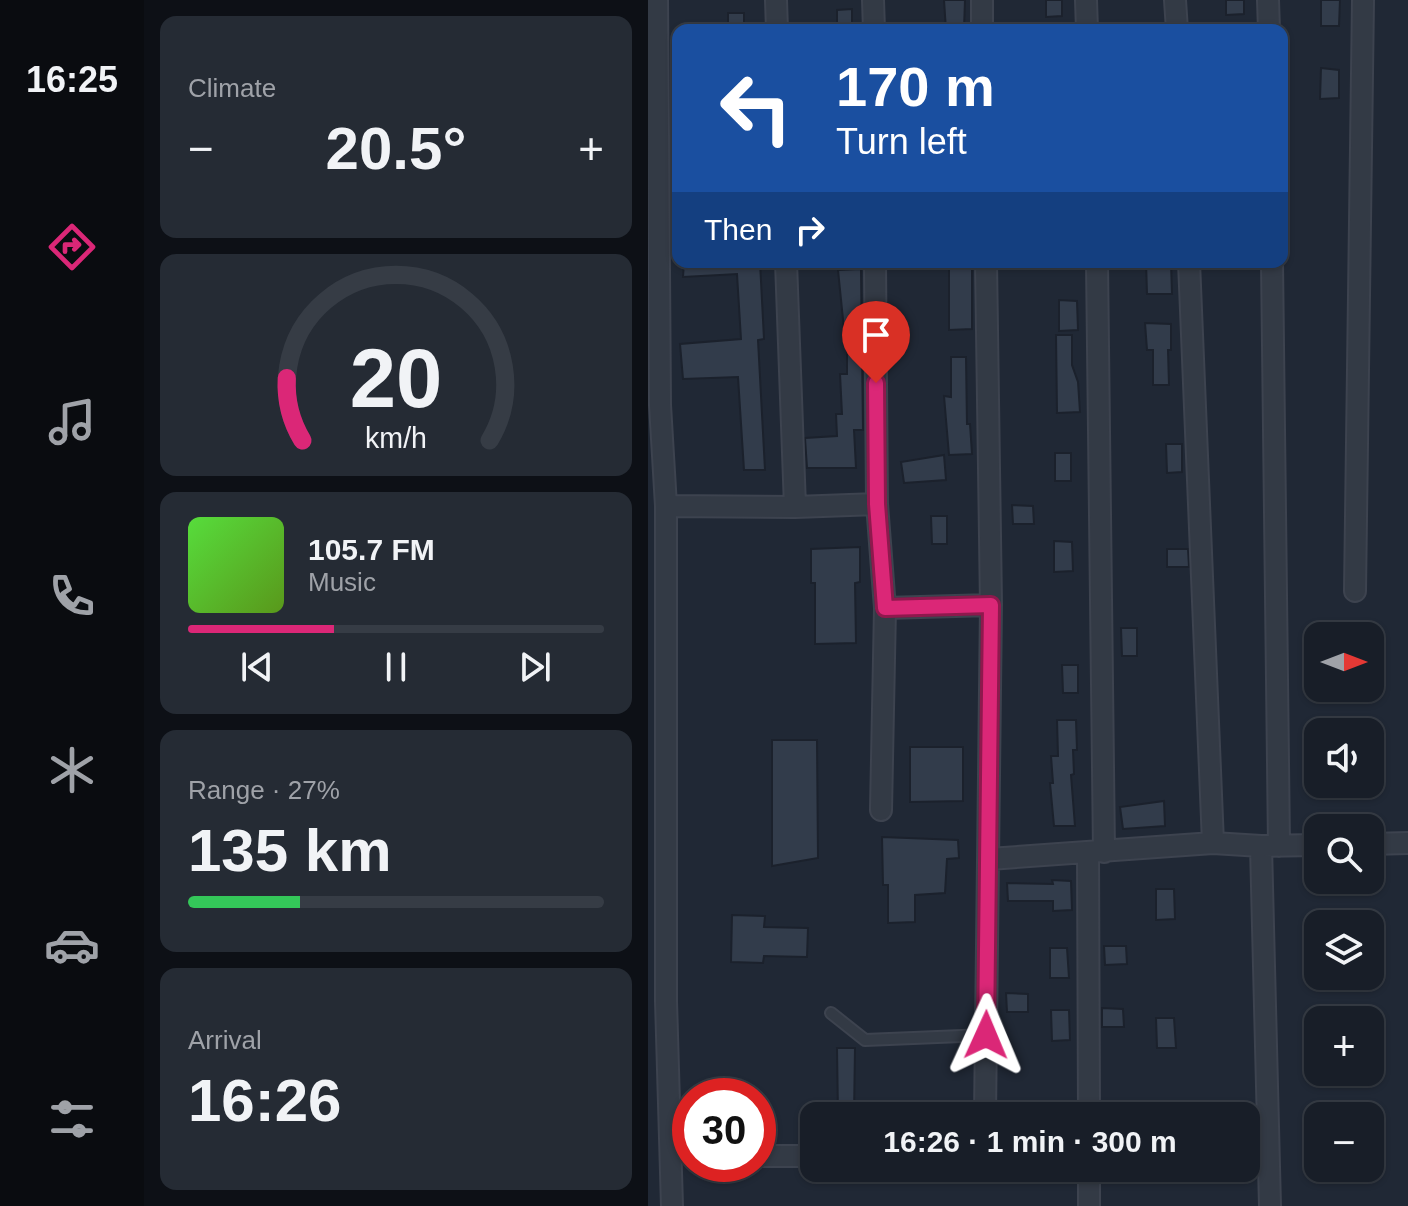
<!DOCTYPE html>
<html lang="en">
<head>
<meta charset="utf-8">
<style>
	:root { --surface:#181e28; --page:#252b34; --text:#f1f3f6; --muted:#9fa2a8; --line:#363c45; --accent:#db2777 }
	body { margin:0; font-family:Arial,sans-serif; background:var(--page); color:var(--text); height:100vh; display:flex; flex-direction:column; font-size:30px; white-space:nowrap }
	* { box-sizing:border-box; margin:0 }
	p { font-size:26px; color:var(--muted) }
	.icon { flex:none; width:44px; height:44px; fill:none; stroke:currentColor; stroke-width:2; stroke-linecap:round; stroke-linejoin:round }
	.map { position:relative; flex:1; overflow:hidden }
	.sheet { display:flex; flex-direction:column; gap:16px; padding:16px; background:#0d1016; width:504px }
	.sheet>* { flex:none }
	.banner { position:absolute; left:24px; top:24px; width:616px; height:244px; border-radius:16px; box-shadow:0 2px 6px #0004,0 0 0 2px var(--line); background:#1a4fa0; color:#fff; overflow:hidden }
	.needle { width:52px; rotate:90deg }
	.tools { position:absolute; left:656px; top:622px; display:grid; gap:16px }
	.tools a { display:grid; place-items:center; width:80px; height:80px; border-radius:16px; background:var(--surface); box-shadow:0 2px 6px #0004,0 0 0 2px var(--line); font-size:40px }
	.speed { position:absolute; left:24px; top:1078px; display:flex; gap:16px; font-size:40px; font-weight:700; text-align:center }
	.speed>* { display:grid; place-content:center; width:104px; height:104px; border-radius:50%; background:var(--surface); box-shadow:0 2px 6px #0004,0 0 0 2px var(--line); line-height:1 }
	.speed .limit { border:12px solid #d22; background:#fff; color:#111 }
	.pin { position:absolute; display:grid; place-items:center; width:68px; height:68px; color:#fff; margin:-82px -34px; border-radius:50% 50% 50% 0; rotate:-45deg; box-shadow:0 0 8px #0007 }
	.pin .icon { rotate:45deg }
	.me { position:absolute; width:88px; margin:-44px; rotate:1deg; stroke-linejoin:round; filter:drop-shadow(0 0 6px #0008) }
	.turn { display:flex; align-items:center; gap:28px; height:168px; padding:0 32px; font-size:36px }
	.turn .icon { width:104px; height:104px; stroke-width:2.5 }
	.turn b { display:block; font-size:56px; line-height:68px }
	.then { display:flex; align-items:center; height:76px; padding:0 32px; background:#0003; gap:16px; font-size:30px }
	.big { font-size:60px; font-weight:700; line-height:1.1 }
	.sheet .tile { flex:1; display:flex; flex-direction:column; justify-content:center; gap:12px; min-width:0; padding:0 28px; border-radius:16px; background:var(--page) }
	.sheet .dial { align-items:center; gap:0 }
	.dial svg { height:208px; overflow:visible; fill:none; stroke:var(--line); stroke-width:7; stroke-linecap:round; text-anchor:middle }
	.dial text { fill:var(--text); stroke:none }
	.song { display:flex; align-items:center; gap:24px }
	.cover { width:96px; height:96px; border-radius:12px; background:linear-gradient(135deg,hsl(110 70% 55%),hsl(90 70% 35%)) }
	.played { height:8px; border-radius:4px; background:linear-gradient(90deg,var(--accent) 35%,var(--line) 35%) }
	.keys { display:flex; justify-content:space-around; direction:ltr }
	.heat { display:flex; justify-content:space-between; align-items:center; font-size:44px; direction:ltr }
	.charge { height:12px; border-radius:6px; background:linear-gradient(90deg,#34c759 27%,var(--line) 0) }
	.trip { position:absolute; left:152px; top:1102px; width:460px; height:80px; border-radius:16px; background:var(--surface); box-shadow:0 2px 6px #0004,0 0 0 2px var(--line); font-weight:700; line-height:80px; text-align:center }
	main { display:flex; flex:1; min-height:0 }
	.tabs { display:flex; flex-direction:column; width:144px; justify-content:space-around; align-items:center; background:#0a0c10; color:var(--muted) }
	.tabs .icon { width:56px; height:56px }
	.tabs .selected { color:var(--accent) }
	.tabs b { font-size:36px; color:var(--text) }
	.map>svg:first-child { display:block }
	.building { fill:#323c4b; stroke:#1b212c; stroke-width:2 }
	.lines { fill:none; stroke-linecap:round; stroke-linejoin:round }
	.service-casing { stroke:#3d434f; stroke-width:14 }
	.minor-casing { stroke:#3d434f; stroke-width:24 }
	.service { stroke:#333a45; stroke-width:10 }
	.minor { stroke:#333a45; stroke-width:20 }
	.route-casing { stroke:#8e194d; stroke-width:20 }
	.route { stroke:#db2777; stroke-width:14 }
</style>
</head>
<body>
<main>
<nav class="tabs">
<b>16:25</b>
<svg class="icon selected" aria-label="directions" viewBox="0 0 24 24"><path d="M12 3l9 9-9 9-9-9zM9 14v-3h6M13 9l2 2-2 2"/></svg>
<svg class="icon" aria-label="music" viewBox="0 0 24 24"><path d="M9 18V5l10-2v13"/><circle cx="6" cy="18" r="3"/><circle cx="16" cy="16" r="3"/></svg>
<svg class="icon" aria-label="phone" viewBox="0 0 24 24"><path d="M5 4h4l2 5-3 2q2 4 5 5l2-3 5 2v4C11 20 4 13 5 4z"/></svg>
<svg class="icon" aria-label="climate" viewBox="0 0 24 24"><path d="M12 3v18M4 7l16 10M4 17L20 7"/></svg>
<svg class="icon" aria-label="car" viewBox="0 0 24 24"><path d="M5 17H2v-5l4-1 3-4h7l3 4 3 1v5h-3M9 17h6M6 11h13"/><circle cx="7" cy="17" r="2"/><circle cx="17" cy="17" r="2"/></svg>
<svg class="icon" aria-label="filters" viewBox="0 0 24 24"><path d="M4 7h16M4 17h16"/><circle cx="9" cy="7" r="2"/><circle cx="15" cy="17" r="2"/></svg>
</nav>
<section class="sheet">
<div class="tile"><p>Climate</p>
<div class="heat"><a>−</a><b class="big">20.5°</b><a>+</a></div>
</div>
<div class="tile dial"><svg viewBox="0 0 100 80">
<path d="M14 69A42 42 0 1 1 86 69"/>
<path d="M14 69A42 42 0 0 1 8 45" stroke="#db2777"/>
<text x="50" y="56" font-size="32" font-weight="700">20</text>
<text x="50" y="72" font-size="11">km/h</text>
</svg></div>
<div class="tile">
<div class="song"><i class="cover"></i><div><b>105.7 FM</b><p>Music</p></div></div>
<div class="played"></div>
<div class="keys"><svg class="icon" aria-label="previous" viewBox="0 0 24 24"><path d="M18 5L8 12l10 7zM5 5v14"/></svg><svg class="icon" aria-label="pause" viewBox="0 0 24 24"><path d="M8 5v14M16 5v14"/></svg><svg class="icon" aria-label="next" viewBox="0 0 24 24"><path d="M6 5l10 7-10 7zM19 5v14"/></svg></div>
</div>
<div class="tile"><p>Range · 27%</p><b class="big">135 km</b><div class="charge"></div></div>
<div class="tile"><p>Arrival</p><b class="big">16:26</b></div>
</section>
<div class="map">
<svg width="760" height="1206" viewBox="0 0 760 1206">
	<rect width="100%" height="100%" fill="#202835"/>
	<!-- building -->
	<path class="building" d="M296,0H317L316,30H298Z
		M398,0H414V16L398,17Z
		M578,0H596V14L578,15Z
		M673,0H692L691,26H673Z
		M204,9V30H189V10Z
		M80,13H96V30H80Z
		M673,68L691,70V98L672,99Z
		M36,262H112L116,339L110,340L117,470H96L90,377L35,379L32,344L93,339L89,274L35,277Z
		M301,262H322L324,266V329L301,330Z
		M498,262H523L524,294H499Z
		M213,269L215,430H206L208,468H159L157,438L189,436L188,414H194L192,374H199V339H197L190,270Z
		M411,300L429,301L430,330L411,331Z
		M497,323L523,324V350H520L521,385H505V350H499Z
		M408,335H424V365L430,382L432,412L409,413Z
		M303,357H318L319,424H322L324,454L301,455L296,396L303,397Z
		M518,444H534V472L519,473Z
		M407,453H423V481H407Z
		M296,455L298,480L256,483L253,462Z
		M364,505L385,506L386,524H365Z
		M283,516H299V544H284Z
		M406,541L424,542L425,571L406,572Z
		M212,547V582L207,583L208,643L167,644V583H163V549Z
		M519,549H540L541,567H519Z
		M473,628H489V656H474Z
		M414,665H430V693H415Z
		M409,720H428L429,750H425L426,774L423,775L427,826H406L402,783H405L403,756H410Z
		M124,740H169L170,858L124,866Z
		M262,747H315V801L262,802Z
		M516,801L517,826L475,829L472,807Z
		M234,837L310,840L311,858L299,859L297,893L267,895V922L240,923V885H235Z
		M404,880L423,881L424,910L405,911V901H360L359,883L405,884Z
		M508,889H526L527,919L508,920Z
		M84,915L117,916L116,927L160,928L159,957L116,956L115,963L83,962Z
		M456,946H478L479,964L457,965Z
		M402,948H419L421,978H402Z
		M358,993L380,994V1012H359Z
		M454,1008L475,1009L476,1027H454Z
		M403,1010H421L422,1040L404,1041Z
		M508,1018H526L528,1048H509Z
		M189,1048H207L206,1116H190Z
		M403,1101H419V1116H403Z"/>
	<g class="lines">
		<defs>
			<path id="service" d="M183,1013L217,1040L338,1035"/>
			<path id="minor" d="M9,0L12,405L18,506V1001L24,1206
				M128,0L129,30
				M225,0L226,30
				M334,0V30
				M438,0L439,30
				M527,0L529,30
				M620,0L621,30
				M138,262L147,507
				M227,262L229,504L237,608L233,810
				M449,262L456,852
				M541,262L565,843
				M624,262L631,846
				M18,506L147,507L229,504
				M707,591L715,0
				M237,608L343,605
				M722,844L760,843
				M613,846L622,1206
				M440,852L441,1116
				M341,859L565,843L613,846L670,845
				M337,1116L343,605L338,262
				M110,1156H166
				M441,1168V1206"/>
		</defs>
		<!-- service casing -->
		<use href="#service" class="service-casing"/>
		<!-- minor casing -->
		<use href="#minor" class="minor-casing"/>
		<!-- service -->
		<use href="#service" class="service"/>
		<!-- minor -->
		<use href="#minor" class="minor"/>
	</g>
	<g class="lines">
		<defs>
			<path id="route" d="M228,383L229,504L237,608L343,605L338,1035"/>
		</defs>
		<!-- route casing -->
		<use href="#route" class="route-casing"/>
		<!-- route -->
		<use href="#route" class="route"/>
	</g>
</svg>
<div class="tools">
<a><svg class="needle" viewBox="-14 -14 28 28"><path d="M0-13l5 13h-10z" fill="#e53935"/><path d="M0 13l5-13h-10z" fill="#9fa2a8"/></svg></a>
<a><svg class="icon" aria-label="sound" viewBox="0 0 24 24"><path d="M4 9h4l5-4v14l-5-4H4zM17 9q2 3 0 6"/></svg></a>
<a><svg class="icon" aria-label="search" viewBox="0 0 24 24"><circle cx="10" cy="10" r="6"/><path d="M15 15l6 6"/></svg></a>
<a><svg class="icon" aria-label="layers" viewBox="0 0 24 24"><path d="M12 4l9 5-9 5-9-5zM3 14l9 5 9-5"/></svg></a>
<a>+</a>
<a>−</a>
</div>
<div class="speed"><div class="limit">30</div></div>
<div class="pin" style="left:228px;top:383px;background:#d93025"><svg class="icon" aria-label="arrive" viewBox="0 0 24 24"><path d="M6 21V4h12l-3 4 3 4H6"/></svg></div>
<svg class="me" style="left:338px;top:1035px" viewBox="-20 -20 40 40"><path d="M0-17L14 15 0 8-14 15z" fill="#db2777" stroke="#fff" stroke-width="4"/></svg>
<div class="trip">16:26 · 1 min · 300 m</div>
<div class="banner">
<div class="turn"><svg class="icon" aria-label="left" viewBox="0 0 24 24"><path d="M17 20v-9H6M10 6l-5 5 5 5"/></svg><div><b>170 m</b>Turn left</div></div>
<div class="then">Then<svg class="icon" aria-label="right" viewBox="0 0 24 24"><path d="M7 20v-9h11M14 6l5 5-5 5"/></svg></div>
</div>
</div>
</main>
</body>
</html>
